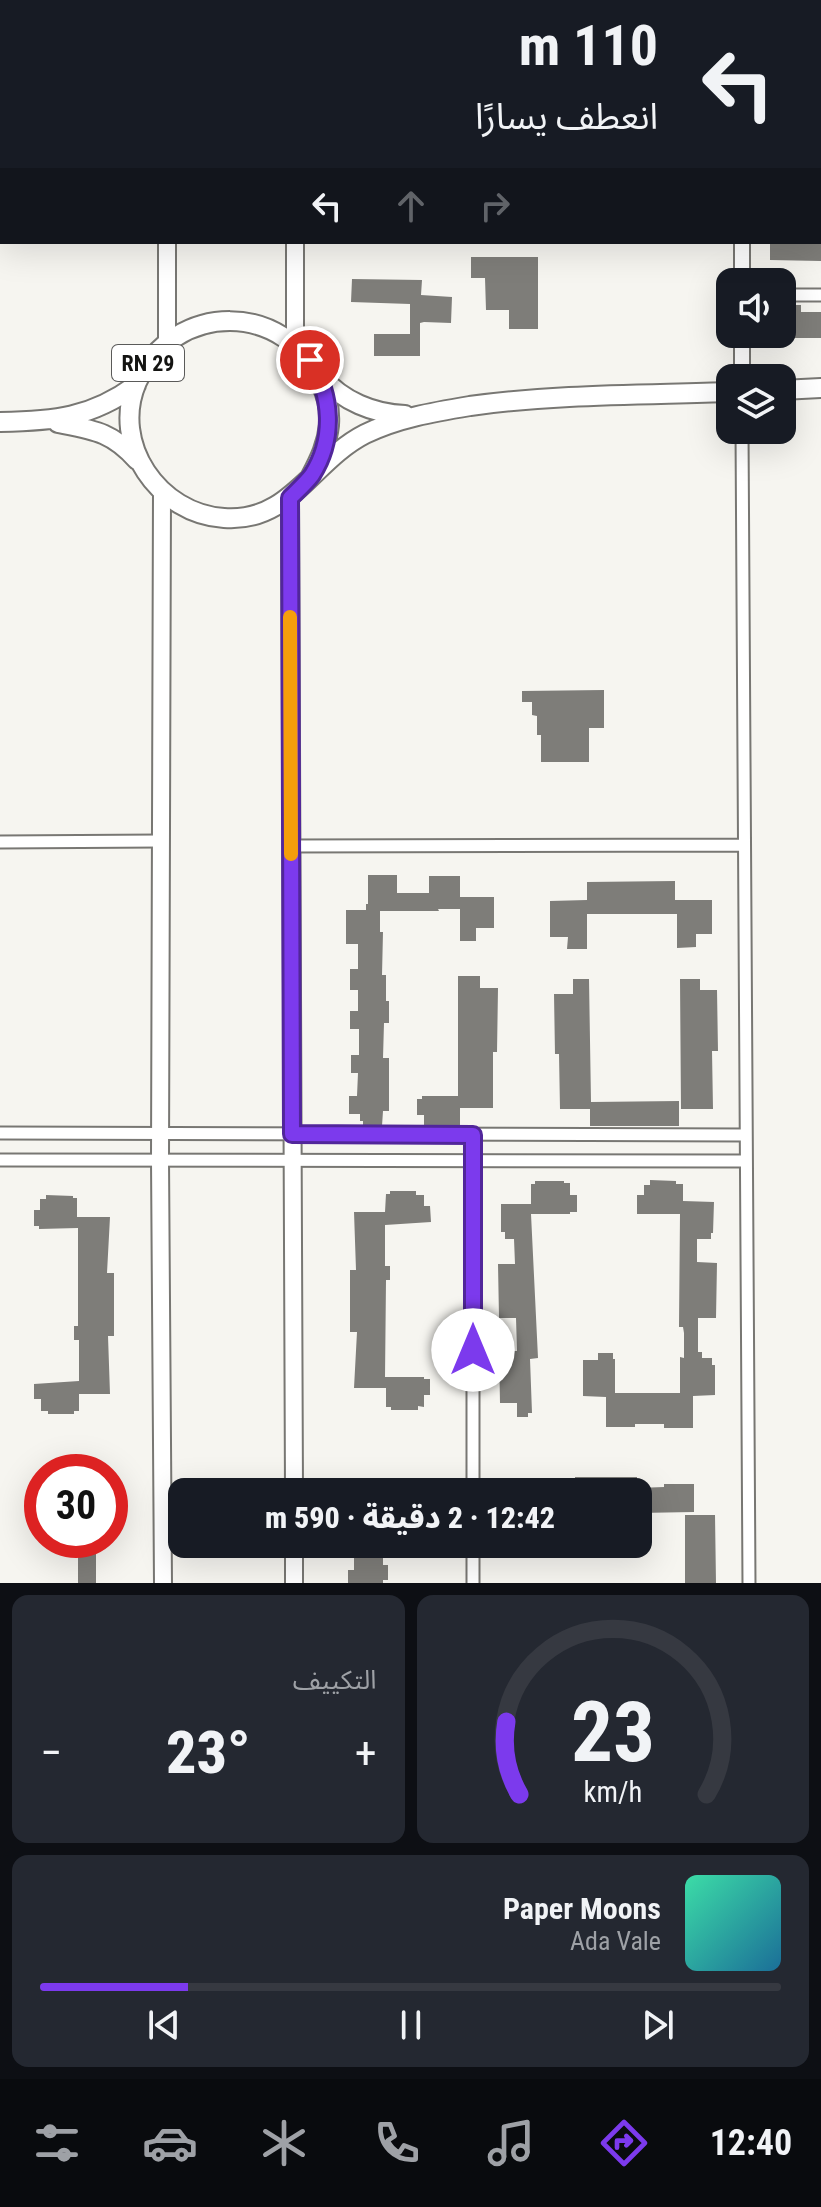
<!DOCTYPE html>
<html lang="ar">
<head>
<meta charset="utf-8">
<style>
	:root { --surface:#171b24; --page:#242831; --text:#f1f3f6; --muted:#9ea1a6; --line:#363941; --accent:#7c3aed }
	body { margin:0; font-family:"Roboto Condensed","Noto Sans Arabic",sans-serif; background:var(--page); color:var(--text); direction:rtl; height:100vh; display:flex; flex-direction:column; font-size:30px; white-space:nowrap }
	* { box-sizing:border-box; margin:0 }
	p { font-size:26px; color:var(--muted) }
	.icon { flex:none; width:44px; height:44px; fill:none; stroke:currentColor; stroke-width:2; stroke-linecap:round; stroke-linejoin:round }
	.map { position:relative; height:1583px; overflow:hidden; direction:ltr }
	.drawer { display:flex; flex-direction:column; gap:12px; padding:12px; background:#0d0f14; flex:1 }
	.drawer>* { flex:none }
	.banner { position:absolute; left:0px; top:0px; width:822px; height:244px; box-shadow:0 8px 32px #0002; direction:rtl; background:#171b24; color:var(--text); overflow:hidden }
	.tools { position:absolute; left:716px; top:268px; display:grid; gap:16px }
	.tools a { display:grid; place-items:center; width:80px; height:80px; border-radius:16px; background:var(--surface); box-shadow:0 8px 32px #0002; font-size:40px }
	.speed { position:absolute; left:24px; top:1454px; display:flex; gap:16px; font-size:40px; font-weight:700; text-align:center }
	.speed>* { display:grid; place-content:center; width:104px; height:104px; border-radius:50%; background:var(--surface); box-shadow:0 8px 32px #0002; line-height:1 }
	.speed .limit { border:12px solid #d22; background:#fff; color:#111 }
	.pin { position:absolute; display:grid; place-items:center; width:68px; height:68px; color:#fff; margin:-34px; border:4px solid #fff; border-radius:50%; box-shadow:0 2px 8px #0007 }
	.me { position:absolute; width:88px; margin:-44px; rotate:0deg; stroke-linejoin:round; filter:drop-shadow(0 0 6px #0008) }
	.turn { display:flex; align-items:center; gap:28px; height:168px; padding:0 32px; font-size:36px }
	.turn .icon { width:104px; height:104px; stroke-width:2.5 }
	.turn b { display:block; font-size:56px; line-height:68px }
	.lanes { display:flex; align-items:center; height:76px; padding:0 32px; background:#0003; justify-content:center; gap:40px; direction:ltr }
	.lanes .off { opacity:.35 }
	.big { font-size:60px; font-weight:800; line-height:1.1 }
	.drawer .tile { flex:1; display:flex; flex-direction:column; justify-content:center; gap:12px; min-width:0; padding:0 28px; border-radius:16px; background:var(--page) }
	.drawer .dial { align-items:center; gap:0 }
	.dial svg { height:208px; overflow:visible; fill:none; stroke:var(--line); stroke-width:7; stroke-linecap:round; text-anchor:middle }
	.dial text { fill:var(--text); stroke:none }
	.song { display:flex; align-items:center; gap:24px }
	.cover { width:96px; height:96px; border-radius:12px; background:linear-gradient(135deg,hsl(160 70% 55%),hsl(200 70% 35%)) }
	.played { height:8px; border-radius:4px; background:linear-gradient(90deg,var(--accent) 20%,var(--line) 20%) }
	.keys { display:flex; justify-content:space-around; direction:ltr }
	.heat { display:flex; justify-content:space-between; align-items:center; font-size:44px; direction:ltr }
	.drawer .tiles { flex:1; display:grid; gap:12px; grid-template-columns:1fr 1fr }
	.tile:last-child { grid-column:span 2 }
	.trip { position:absolute; left:168px; top:1478px; width:484px; height:80px; border-radius:16px; background:var(--surface); box-shadow:0 8px 32px #0002; font-weight:800; line-height:80px; text-align:center; direction:rtl }
	.tab-bar { display:flex; height:128px; justify-content:space-around; align-items:center; background:#090b0e; color:var(--muted) }
	.tab-bar .icon { width:56px; height:56px }
	.tab-bar .current { color:var(--accent) }
	.tab-bar b { font-size:36px; color:var(--text) }
	.map>svg:first-child { display:block }
	.building { fill:#7e7d79 }
	.lines { fill:none; stroke-linecap:round; stroke-linejoin:round }
	.minor-casing { stroke:#787773; stroke-width:15 }
	.tertiary-casing { stroke:#787773; stroke-width:18 }
	.secondary-casing { stroke:#787773; stroke-width:20 }
	.primary-casing { stroke:#787773; stroke-width:22 }
	.minor { stroke:#fff; stroke-width:11 }
	.tertiary { stroke:#fff; stroke-width:14 }
	.secondary { stroke:#fff; stroke-width:16 }
	.primary { stroke:#fff; stroke-width:18 }
	.route-casing { stroke:#51269a; stroke-width:20 }
	.route { stroke:#7c3aed; stroke-width:14 }
	.slow { stroke:#f59e0b; stroke-width:14 }
	.labels { text-anchor:middle; stroke-width:6; stroke-linejoin:round; paint-order:stroke }
	.shield { fill:#fff; stroke:#5a5a59; stroke-width:2 }
	.shield-label { font-size:22px; font-weight:bold; fill:#141412 }
</style>
</head>
<body>
<div class="map">
<svg width="821" height="1583" viewBox="0 0 821 1583">
	<rect width="100%" height="100%" fill="#f6f5f0"/>
	<!-- building -->
	<path class="building" d="M770,242H821V261L770,260Z
		M471,257H538V329H509V310H486L485,278H471Z
		M352,279L422,280L421,295L452,297L451,323L424,322L420,323V356H374V334H410V304L351,302Z
		M788,305H801V312H821V338H782V318H788Z
		M604,690V728H589V762H541V735H537V716L532,715V702H522V691Z
		M368,875H397V893H429V876H460V897H494V928H476V941H460V909H438L439,911H380V932H383L382,975H386V1001H389V1023H384L383,1058H389V1111H383L382,1126L363,1125V1121H360V1114H349V1096H357L358,1073H351V1055H359V1029H350V1011H358V990H350V969H358V944H346V910H366V904H368Z
		M675,881V900H712V934H696V947L677,948V914H587V949H567L568,937H550V901L587,900V882Z
		M458,976H480V988H498L497,1052H493V1108H460V1126H424V1115H417V1099H422V1096H458Z
		M573,979H589L591,1102L679,1101V1126H590V1109H560L559,1054H555L554,994H573Z
		M680,979H700V990H717L718,1051H712L713,1109H681Z
		M650,1180L676,1181V1184H683V1201L714,1202L713,1233H711V1239H697V1262L717,1263L716,1318H698V1352H702V1358H712V1365H715V1395L693,1396V1428H664V1424H635V1427H606V1397L583,1396V1360H598V1353H613V1359H615V1393H680V1357L684,1358V1333L683,1327H679L680,1214H637V1195H644V1185H650Z
		M535,1181H564V1183H570V1195H577V1212H570V1214H531L538,1358L530,1359L532,1413H528V1417H517V1403H500L499,1351H517L516,1318H499L498,1264H515L514,1239H505V1232H501V1204H531V1184H535Z
		M390,1191H416V1195H424V1206H430L431,1222L385,1225V1266H390V1280H386L385,1377H424V1379H430V1395H424V1407L418,1406V1410H391V1407H386V1388H354L357,1332H350V1270H356L354,1212H385L386,1194H390Z
		M46,1195L73,1196V1198H77V1217H110L107,1273H114V1336H108L110,1394H79V1411H74V1414H48V1411H41V1399H34V1384L79,1381V1340H74V1326H78V1228L39,1229V1226H34V1210H40V1199H46Z
		M575,1477H637V1492H575Z
		M664,1484H694V1512L638,1513V1488L664,1487Z
		M685,1515H715L716,1583H685Z
		M78,1540H96V1583H78Z
		M354,1544H383V1565H388V1580H383V1583H348V1570H354Z"/>
	<g class="lines">
		<defs>
			<path id="minor" d="M820,80H821
				M820,106H821
				M787,295H821
				M742,430L749,1583
				M0,842L160,841
				M291,846L744,845
				M0,1133L746,1135
				M0,1160L746,1161
				M473,1492V1135
				M473,1583V1544"/>
			<path id="tertiary" d="M743,0V2
				M742,282V242
				M742,378V334"/>
			<path id="secondary" d="M166,0V2
				M296,2V0
				M167,242V342
				M295,345V242
				M162,493L160,1160L163,1583
				M290,498L294,1492
				M294,1544V1583"/>
			<path id="primary" d="M322,377C342,401 374,414 405,415
				M782,390L821,388
				M0,422C54,421 91,418 136,385
				M58,423C94,430 112,432 137,460
				M311,476C320,459 327,444 329,425C330,411 327,396 321,384C287,300 174,301 137,382C110,444 159,514 224,518C290,523 312,461 365,434C398,418 434,412 470,406C556,394 643,395 730,392"/>
		</defs>
		<!-- minor casing -->
		<use href="#minor" class="minor-casing"/>
		<!-- tertiary casing -->
		<use href="#tertiary" class="tertiary-casing"/>
		<!-- secondary casing -->
		<use href="#secondary" class="secondary-casing"/>
		<!-- primary casing -->
		<use href="#primary" class="primary-casing"/>
		<!-- minor -->
		<use href="#minor" class="minor"/>
		<!-- tertiary -->
		<use href="#tertiary" class="tertiary"/>
		<!-- secondary -->
		<use href="#secondary" class="secondary"/>
		<!-- primary -->
		<use href="#primary" class="primary"/>
	</g>
	<g class="lines">
		<defs>
			<path id="route" d="M310,360C332,395 335,439 312,475C306,483 297,491 290,498L292,1134L473,1135V1350"/>
		</defs>
		<!-- route casing -->
		<use href="#route" class="route-casing"/>
		<!-- route -->
		<use href="#route" class="route"/>
		<!-- slow -->
		<path class="slow" d="M290,617L291,854"/>
	</g>
	<g class="labels">
		<!-- shield labels -->
		<rect class="shield" x="112" y="345" width="72" height="36" rx="6"/>
		<g class="shield-label">
			<text x="148" y="371">RN 29</text>
		</g>
	</g>
</svg>
<div class="tools">
<a><svg class="icon" aria-label="sound" viewBox="0 0 24 24"><path d="M4 9h4l5-4v14l-5-4H4zM17 9q2 3 0 6"/></svg></a>
<a><svg class="icon" aria-label="layers" viewBox="0 0 24 24"><path d="M12 4l9 5-9 5-9-5zM3 14l9 5 9-5"/></svg></a>
</div>
<div class="speed"><div class="limit">30</div></div>
<div class="pin" style="left:310px;top:360px;background:#d93025"><svg class="icon" aria-label="arrive" viewBox="0 0 24 24"><path d="M6 21V4h12l-3 4 3 4H6"/></svg></div>
<svg class="me" style="left:473px;top:1350px" viewBox="-20 -20 40 40"><circle r="19" fill="#fff"/><path d="M0-13L10 11 0 6-10 11z" fill="#7c3aed"/></svg>
<div class="trip">12:42 · 2 دقيقة · 590 m</div>
<div class="banner">
<div class="turn"><svg class="icon" aria-label="left" viewBox="0 0 24 24"><path d="M17 20v-9H6M10 6l-5 5 5 5"/></svg><div><b>110 m</b>انعطف يسارًا</div></div>
<div class="lanes"><svg class="icon" aria-label="left" viewBox="0 0 24 24"><path d="M17 20v-9H6M10 6l-5 5 5 5"/></svg><svg class="icon off" aria-label="ahead" viewBox="0 0 24 24"><path d="M12 20V5M6 11l6-6 6 6"/></svg><svg class="icon off" aria-label="right" viewBox="0 0 24 24"><path d="M7 20v-9h11M14 6l5 5-5 5"/></svg></div>
</div>
</div>
<section class="drawer">
<div class="tiles">
<div class="tile dial"><svg viewBox="0 0 100 80">
<path d="M14 69A42 42 0 1 1 86 69"/>
<path d="M14 69A42 42 0 0 1 9 41" stroke="#7c3aed"/>
<text x="50" y="56" font-size="32" font-weight="700">23</text>
<text x="50" y="72" font-size="11">km/h</text>
</svg></div>
<div class="tile"><p>التكييف</p>
<div class="heat"><a>−</a><b class="big">23°</b><a>+</a></div>
</div>
<div class="tile">
<div class="song"><i class="cover"></i><div><b>Paper Moons</b><p>Ada Vale</p></div></div>
<div class="played"></div>
<div class="keys"><svg class="icon" aria-label="previous" viewBox="0 0 24 24"><path d="M18 5L8 12l10 7zM5 5v14"/></svg><svg class="icon" aria-label="pause" viewBox="0 0 24 24"><path d="M8 5v14M16 5v14"/></svg><svg class="icon" aria-label="next" viewBox="0 0 24 24"><path d="M6 5l10 7-10 7zM19 5v14"/></svg></div>
</div>
</div>
</section>
<nav class="tab-bar">
<b>12:40</b>
<svg class="icon current" aria-label="directions" viewBox="0 0 24 24"><path d="M12 3l9 9-9 9-9-9zM9 14v-3h6M13 9l2 2-2 2"/></svg>
<svg class="icon" aria-label="music" viewBox="0 0 24 24"><path d="M9 18V5l10-2v13"/><circle cx="6" cy="18" r="3"/><circle cx="16" cy="16" r="3"/></svg>
<svg class="icon" aria-label="phone" viewBox="0 0 24 24"><path d="M5 4h4l2 5-3 2q2 4 5 5l2-3 5 2v4C11 20 4 13 5 4z"/></svg>
<svg class="icon" aria-label="climate" viewBox="0 0 24 24"><path d="M12 3v18M4 7l16 10M4 17L20 7"/></svg>
<svg class="icon" aria-label="car" viewBox="0 0 24 24"><path d="M5 17H2v-5l4-1 3-4h7l3 4 3 1v5h-3M9 17h6M6 11h13"/><circle cx="7" cy="17" r="2"/><circle cx="17" cy="17" r="2"/></svg>
<svg class="icon" aria-label="filters" viewBox="0 0 24 24"><path d="M4 7h16M4 17h16"/><circle cx="9" cy="7" r="2"/><circle cx="15" cy="17" r="2"/></svg>
</nav>
</body>
</html>
